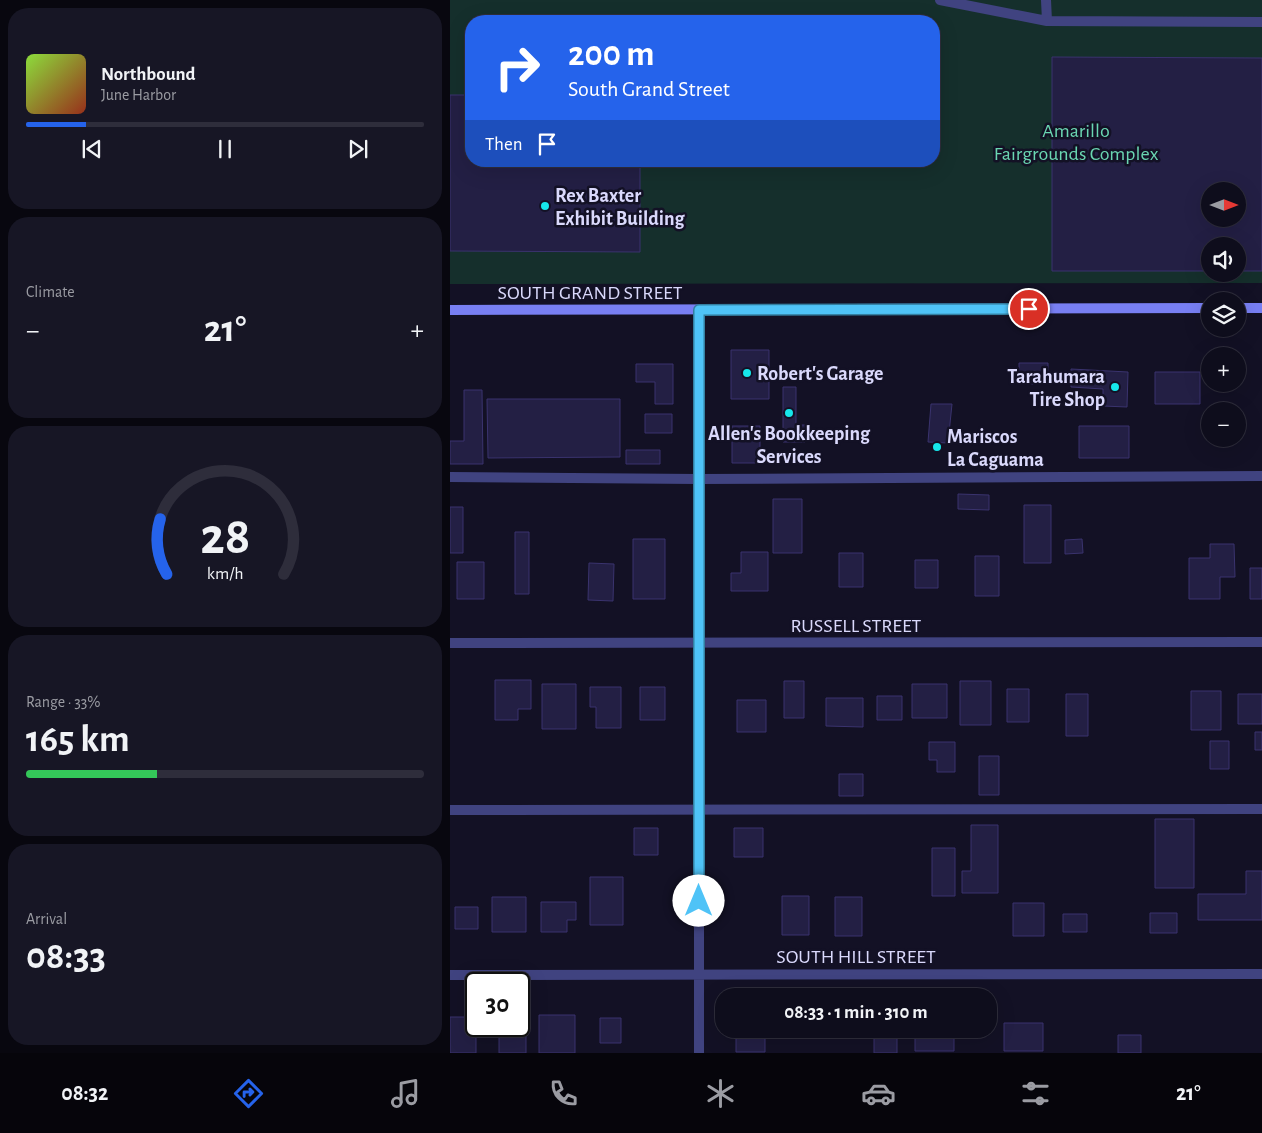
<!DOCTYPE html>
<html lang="en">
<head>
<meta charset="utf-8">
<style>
	:root { --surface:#0e0d1c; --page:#171625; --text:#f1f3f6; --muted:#9b9ca3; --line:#2e2d3b; --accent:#2563eb }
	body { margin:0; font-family:"Alegreya Sans",sans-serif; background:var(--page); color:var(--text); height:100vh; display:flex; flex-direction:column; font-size:19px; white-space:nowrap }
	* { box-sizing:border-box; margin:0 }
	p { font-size:16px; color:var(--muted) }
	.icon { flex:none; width:28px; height:28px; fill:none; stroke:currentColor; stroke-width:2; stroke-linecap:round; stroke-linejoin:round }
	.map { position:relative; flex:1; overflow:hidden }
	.details { display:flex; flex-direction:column; gap:8px; padding:8px; background:#08070f; width:450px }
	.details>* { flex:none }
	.banner { position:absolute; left:15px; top:15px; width:475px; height:152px; border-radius:20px; box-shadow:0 5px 20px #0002,0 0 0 1px var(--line); background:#2563eb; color:#fff; overflow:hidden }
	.needle { width:32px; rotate:90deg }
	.fabs { position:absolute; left:751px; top:182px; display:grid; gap:10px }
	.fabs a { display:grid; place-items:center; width:45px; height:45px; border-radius:50%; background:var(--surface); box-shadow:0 5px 20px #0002,0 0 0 1px var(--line); font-size:25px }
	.speed { position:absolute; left:15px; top:972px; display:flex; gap:10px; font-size:25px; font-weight:700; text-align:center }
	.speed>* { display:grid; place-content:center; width:65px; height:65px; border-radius:50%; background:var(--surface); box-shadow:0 5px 20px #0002,0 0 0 1px var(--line); line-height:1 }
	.speed .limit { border:2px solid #111; border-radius:8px; background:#fff; color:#111 }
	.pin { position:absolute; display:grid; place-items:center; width:42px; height:42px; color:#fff; margin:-21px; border:2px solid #fff; border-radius:50%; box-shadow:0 1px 5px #0007 }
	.me { position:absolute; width:55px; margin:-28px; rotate:0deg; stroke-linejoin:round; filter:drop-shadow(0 0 4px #0008) }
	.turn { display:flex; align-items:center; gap:18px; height:105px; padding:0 20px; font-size:22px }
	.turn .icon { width:65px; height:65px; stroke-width:2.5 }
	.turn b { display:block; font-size:35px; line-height:42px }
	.then { display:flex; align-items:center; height:48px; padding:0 20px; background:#0003; gap:10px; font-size:19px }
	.big { font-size:38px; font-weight:700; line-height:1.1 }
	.details .card { flex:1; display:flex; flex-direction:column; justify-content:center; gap:8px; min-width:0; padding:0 18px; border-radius:20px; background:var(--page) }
	.details .dial { align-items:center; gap:0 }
	.dial svg { height:130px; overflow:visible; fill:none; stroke:var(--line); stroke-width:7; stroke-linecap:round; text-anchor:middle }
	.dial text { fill:var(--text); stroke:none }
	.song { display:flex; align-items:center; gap:15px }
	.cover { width:60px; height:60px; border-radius:8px; background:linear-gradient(135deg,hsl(90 70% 55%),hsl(10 70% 35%)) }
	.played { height:5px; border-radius:2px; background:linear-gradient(90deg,var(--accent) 15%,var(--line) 15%) }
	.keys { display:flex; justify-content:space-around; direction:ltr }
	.heat { display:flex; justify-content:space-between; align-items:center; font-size:28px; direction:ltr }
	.charge { height:8px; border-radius:4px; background:linear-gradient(90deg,#34c759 33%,var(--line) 0) }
	.trip { position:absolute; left:265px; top:988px; width:282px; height:50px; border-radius:20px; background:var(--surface); box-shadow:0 5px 20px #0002,0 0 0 1px var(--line); font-weight:700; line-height:50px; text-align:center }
	.menu { display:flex; height:80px; justify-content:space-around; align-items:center; background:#06050b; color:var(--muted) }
	.menu .icon { width:35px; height:35px }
	.menu .selected { color:var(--accent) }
	.menu b { font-size:22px; color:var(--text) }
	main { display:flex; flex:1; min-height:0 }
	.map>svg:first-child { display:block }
	.green { fill:#152f2c; fill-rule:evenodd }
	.building { fill:#231f44; stroke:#3a336e; fill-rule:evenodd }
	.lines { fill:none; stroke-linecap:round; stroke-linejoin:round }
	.service { stroke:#404380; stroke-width:10 }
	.minor { stroke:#404380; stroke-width:10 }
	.secondary { stroke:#787ff3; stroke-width:10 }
	.route-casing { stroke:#337fa1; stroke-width:12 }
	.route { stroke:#4fc3f7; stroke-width:9 }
	.poi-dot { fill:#16e7eb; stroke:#131125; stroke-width:2 }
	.labels { text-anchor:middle; stroke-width:5; stroke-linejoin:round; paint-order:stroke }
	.park-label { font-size:20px; fill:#6ad6b2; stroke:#131125 }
	.poi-label { font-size:20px; font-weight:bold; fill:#dad9fc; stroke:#131125; text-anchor:start }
	.street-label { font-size:20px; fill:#dad9fc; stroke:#131125 }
</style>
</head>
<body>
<main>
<section class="details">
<div class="card">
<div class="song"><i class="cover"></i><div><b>Northbound</b><p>June Harbor</p></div></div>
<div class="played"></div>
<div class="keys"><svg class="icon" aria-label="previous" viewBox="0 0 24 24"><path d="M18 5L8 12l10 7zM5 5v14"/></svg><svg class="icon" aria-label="pause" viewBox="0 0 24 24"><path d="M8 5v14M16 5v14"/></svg><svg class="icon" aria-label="next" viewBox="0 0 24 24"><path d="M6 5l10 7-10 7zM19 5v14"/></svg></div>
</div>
<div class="card"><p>Climate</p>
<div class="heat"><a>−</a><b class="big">21°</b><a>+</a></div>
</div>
<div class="card dial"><svg viewBox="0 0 100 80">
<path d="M14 69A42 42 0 1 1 86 69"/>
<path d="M14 69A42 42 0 0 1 10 35" stroke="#2563eb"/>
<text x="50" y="56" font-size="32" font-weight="700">28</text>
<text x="50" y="72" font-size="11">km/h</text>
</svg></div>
<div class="card"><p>Range · 33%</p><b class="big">165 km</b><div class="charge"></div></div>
<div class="card"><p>Arrival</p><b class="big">08:33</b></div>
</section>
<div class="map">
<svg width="812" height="1053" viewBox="0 0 812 1053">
	<rect width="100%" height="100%" fill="#131125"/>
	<!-- green -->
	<path class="green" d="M0,0H812V283L0,284ZM21,21H484V161H21ZM760,191H788V219H760ZM760,246H788V274H760Z"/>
	<!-- building -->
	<path class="building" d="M602,57L812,58V271H788V246H760V271H602ZM760,191H788V219H760Z
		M0,95H21V161H190V252L0,251Z
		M281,350H319V399H281Z
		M569,363H598V384H569Z
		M186,364H223V404H205V382H186Z
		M621,369L678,372L677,407L653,406V389L621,387Z
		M705,372H750V404H705Z
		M333,387H346V425H355V442H333Z
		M14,390H32L33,464H0V441H14Z
		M37,399H170V457L38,458Z
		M481,404H502L498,443L478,442Z
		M195,414H222V433H195Z
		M282,426H310V463H282Z
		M629,426H679V458H629Z
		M176,450H210V464H176Z
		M508,494L539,495V510L508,509Z
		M323,499H352V553H323Z
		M574,505H601V563H574Z
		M0,507H13V553H0Z
		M65,532H79V594H65Z
		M183,539H215V599H183Z
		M632,539L633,553L615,554V540Z
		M760,544H784L785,577H770V599H739V558H760Z
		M291,552H318V591H281V573H291Z
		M389,553H413V587H389Z
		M525,556H549V596H525Z
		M465,560H488V588H465Z
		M7,562H34V599H7Z
		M139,563L164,564L163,601L138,600Z
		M800,568H812V599H800Z
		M45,680H81V709H68V720H45Z
		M334,681H354V718H334Z
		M510,681H541V725H510Z
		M92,684H126V729H92Z
		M462,684H497V718H462Z
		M140,687H171V728H146V707H140Z
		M190,687H215V720H190Z
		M557,689H579V722H557Z
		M741,691H771V730H741Z
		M616,694H638V736H616Z
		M788,694H812V724H788Z
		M427,696H452V720H427Z
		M376,698H413V727L376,726Z
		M287,700H316V732H287Z
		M805,732H812V750H805Z
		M760,741H779V769H760Z
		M479,742H505V772H487V760H479Z
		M529,756H549V795H529Z
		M389,774H413V796H389Z
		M705,819H744V888H705Z
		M521,825H548V893H512V871H521Z
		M184,828H208V855H184Z
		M284,828H313V857H284Z
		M482,848H505V896H482Z
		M796,871H812V920H748V894H796Z
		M140,877H173V925H140Z
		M332,896H359V935H332Z
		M42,897H76V932H42Z
		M385,897H412V936H385Z
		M91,902H126V920H117V932H91Z
		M563,903H594V936H563Z
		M5,907H28V929H5Z
		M700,913H727V933H700Z
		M613,914H637V932H613Z
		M69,1012H76V1053H49V1026H69Z
		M89,1015H125V1053H89Z
		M0,1017H26V1053H0Z
		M150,1018H171V1043H150Z
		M554,1023H593V1051H554Z
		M286,1029H315V1052H286Z
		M424,1029H447V1053H424Z
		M465,1029H504V1051H465Z
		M668,1035H691V1053H668Z"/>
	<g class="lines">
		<!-- service -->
		<path class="service" d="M490,0L597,21L812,22
			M596,0L597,21
			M0,477L248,479L812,476
			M0,810L812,809"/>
		<!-- minor -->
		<path class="minor" d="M249,310V1053
			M0,643L812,642
			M0,975L812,974"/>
		<!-- secondary -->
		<path class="secondary" d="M788,308H812
			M0,310L760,308"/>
	</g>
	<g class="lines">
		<defs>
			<path id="route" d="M249,901V310L579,309"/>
		</defs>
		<!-- route casing -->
		<use href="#route" class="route-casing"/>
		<!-- route -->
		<use href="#route" class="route"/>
	</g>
	<!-- markers -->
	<g class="poi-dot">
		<circle cx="95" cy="206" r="5"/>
		<circle cx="297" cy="373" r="5"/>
		<circle cx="665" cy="387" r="5"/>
		<circle cx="339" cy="413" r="5"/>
		<circle cx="487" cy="447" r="5"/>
	</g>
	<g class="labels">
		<!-- park labels -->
		<g class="park-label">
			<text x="626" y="137">Amarillo<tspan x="626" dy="23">Fairgrounds Complex</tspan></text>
		</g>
		<!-- poi labels -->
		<g class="poi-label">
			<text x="105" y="202">Rex Baxter<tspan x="105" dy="23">Exhibit Building</tspan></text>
			<text x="307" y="380">Robert's Garage</text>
			<text x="655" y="383" text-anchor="end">Tarahumara<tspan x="655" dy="23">Tire Shop</tspan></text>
			<text x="339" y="440" text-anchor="middle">Allen's Bookkeeping<tspan x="339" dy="23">Services</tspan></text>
			<text x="497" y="443">Mariscos<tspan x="497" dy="23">La Caguama</tspan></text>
		</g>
		<!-- street labels -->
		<g class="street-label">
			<text x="140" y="299">SOUTH GRAND STREET</text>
			<text x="406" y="632">RUSSELL STREET</text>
			<text x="406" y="963">SOUTH HILL STREET</text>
		</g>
	</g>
</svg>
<div class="fabs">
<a><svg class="needle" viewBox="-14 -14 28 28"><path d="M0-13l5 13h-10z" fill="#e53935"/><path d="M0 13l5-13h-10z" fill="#9b9ca3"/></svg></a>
<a><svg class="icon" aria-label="sound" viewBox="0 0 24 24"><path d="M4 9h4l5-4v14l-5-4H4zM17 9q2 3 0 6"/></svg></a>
<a><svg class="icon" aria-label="layers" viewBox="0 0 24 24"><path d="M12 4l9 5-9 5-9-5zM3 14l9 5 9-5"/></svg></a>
<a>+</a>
<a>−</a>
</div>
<div class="speed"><div class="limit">30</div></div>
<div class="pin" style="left:579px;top:309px;background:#d93025"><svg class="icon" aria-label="arrive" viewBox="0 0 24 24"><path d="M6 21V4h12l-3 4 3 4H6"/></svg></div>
<svg class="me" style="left:249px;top:901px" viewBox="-20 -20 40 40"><circle r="19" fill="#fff"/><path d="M0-13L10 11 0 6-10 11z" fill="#4fc3f7"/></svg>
<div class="trip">08:33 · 1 min · 310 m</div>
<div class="banner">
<div class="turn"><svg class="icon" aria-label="right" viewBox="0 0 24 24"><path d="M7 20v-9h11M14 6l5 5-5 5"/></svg><div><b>200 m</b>South Grand Street</div></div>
<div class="then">Then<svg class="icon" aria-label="arrive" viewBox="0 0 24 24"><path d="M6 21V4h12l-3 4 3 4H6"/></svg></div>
</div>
</div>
</main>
<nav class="menu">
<b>08:32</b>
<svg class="icon selected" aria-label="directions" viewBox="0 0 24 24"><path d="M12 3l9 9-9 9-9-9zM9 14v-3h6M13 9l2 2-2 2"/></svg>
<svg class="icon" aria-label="music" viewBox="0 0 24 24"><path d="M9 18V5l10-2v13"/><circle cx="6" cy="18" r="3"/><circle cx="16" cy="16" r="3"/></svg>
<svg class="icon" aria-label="phone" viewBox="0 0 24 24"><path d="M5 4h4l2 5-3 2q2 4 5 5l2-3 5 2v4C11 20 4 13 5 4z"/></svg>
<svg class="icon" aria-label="climate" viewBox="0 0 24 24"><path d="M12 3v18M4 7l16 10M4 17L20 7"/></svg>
<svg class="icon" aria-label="car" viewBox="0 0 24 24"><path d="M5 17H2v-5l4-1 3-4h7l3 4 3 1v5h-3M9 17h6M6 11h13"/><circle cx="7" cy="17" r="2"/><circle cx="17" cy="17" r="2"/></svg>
<svg class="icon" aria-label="filters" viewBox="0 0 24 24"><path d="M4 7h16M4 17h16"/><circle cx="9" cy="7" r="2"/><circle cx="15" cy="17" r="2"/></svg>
<b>21°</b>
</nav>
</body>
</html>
